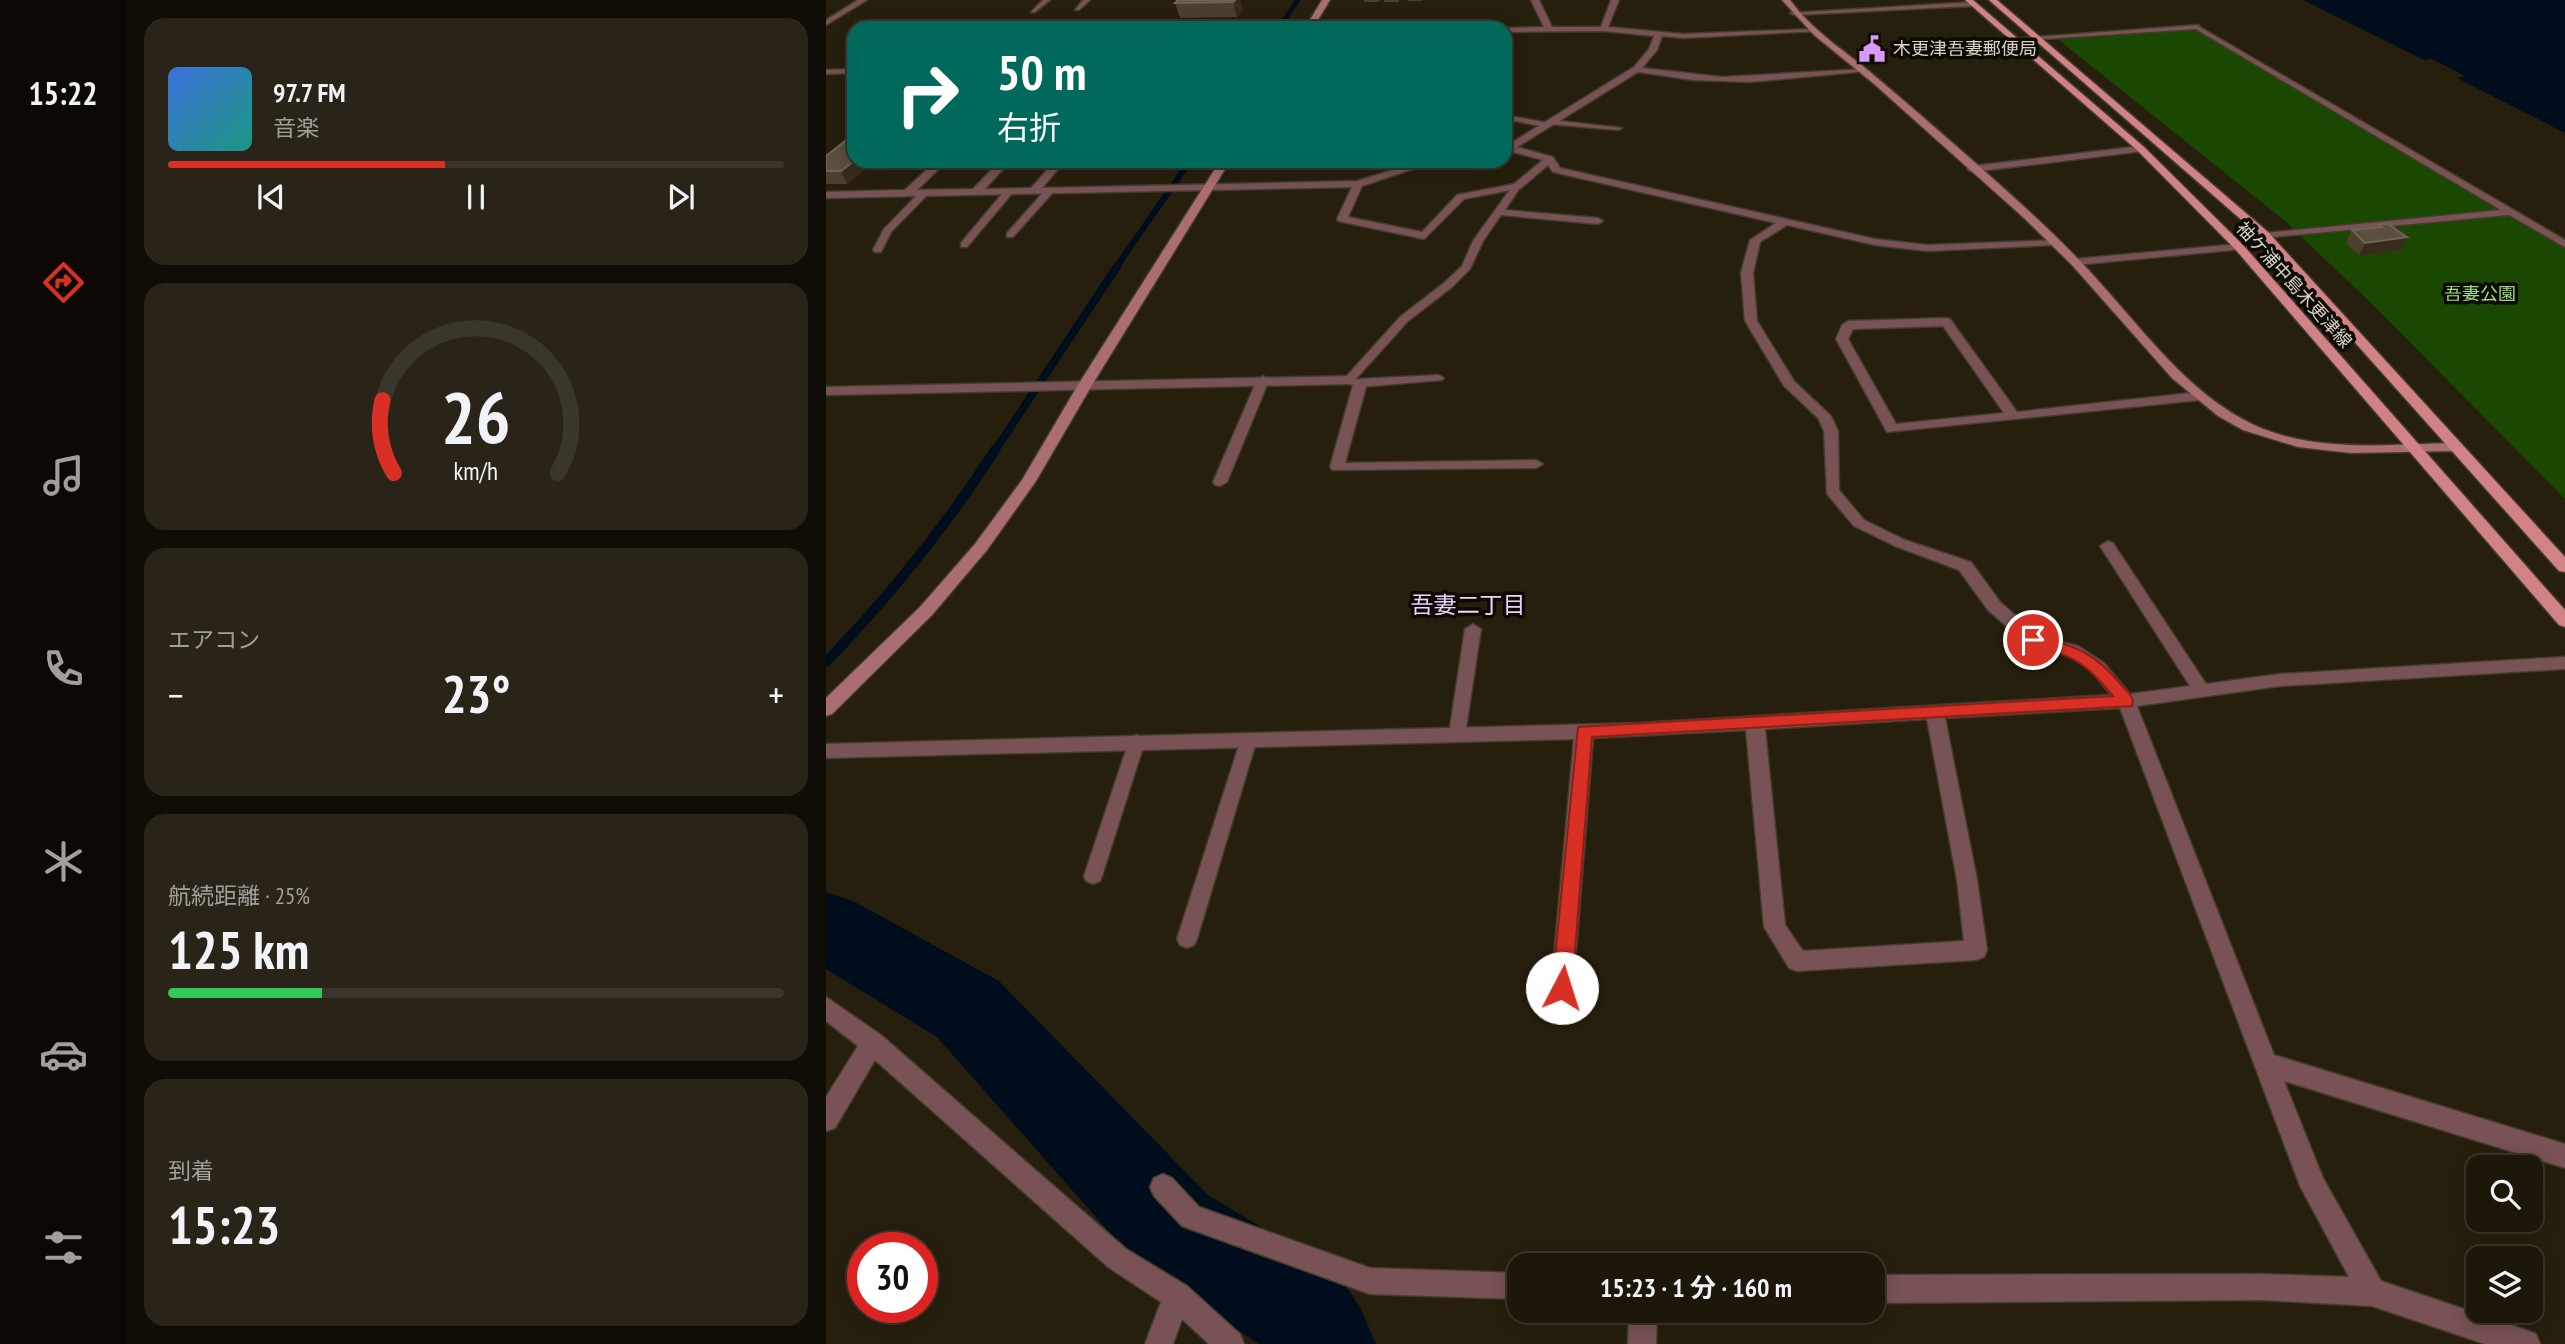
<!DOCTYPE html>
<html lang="ja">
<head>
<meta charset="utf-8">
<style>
	:root { --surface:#1d170a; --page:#2a2418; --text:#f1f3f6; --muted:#a09f9c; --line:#3b362b; --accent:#d93025 }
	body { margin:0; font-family:"PT Sans Narrow","Noto Sans JP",sans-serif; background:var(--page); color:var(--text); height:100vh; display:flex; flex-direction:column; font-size:26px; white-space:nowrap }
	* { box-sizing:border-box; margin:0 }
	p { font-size:23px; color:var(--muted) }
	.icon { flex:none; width:38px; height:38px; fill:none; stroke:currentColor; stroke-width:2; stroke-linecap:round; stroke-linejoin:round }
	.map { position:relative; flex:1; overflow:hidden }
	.drawer { display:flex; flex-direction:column; gap:18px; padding:18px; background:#100d06; width:700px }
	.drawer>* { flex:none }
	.banner { position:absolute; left:21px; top:21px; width:665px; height:147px; border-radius:21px; box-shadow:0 4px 18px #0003,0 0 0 2px var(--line); background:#00695c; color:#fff; overflow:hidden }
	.tools { position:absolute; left:1640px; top:1155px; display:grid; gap:14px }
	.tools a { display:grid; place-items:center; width:77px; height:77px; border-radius:14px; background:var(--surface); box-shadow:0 4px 18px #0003,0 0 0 2px var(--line); font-size:35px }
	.speed { position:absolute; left:21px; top:1232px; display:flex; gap:14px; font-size:35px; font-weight:700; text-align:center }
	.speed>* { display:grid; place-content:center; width:91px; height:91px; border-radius:50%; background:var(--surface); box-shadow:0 4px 18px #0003,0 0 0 2px var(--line); line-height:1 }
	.speed .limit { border:10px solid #d22; background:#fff; color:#111 }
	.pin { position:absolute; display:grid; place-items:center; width:60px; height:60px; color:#fff; margin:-30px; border:4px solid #fff; border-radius:50%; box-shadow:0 2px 7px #0007 }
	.me { position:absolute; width:77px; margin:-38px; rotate:5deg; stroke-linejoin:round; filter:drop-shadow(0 0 5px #0008) }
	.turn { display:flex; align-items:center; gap:24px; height:147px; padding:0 35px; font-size:32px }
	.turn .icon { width:91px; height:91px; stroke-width:2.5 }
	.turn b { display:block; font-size:49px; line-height:60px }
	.big { font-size:52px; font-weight:700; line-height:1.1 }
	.drawer .card { flex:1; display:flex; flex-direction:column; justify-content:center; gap:10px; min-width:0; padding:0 24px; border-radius:21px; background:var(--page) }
	.drawer .dial { align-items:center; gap:0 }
	.dial svg { height:182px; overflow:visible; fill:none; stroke:var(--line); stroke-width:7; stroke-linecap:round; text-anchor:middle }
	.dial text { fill:var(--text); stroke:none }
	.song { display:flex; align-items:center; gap:21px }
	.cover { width:84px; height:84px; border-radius:10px; background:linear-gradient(135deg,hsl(220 70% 55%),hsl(170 70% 35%)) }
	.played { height:7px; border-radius:4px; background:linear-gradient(90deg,var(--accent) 45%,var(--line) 45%) }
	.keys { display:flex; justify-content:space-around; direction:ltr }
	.heat { display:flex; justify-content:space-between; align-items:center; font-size:38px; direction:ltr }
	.charge { height:10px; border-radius:5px; background:linear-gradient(90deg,#34c759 25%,var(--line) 0) }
	.trip { position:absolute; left:681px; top:1253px; width:378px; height:70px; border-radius:21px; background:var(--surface); box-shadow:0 4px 18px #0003,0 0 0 2px var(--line); font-weight:700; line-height:70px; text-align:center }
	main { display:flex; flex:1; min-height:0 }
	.menu { display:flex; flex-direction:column; width:126px; justify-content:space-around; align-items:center; background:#0c0904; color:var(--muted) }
	.menu .icon { width:49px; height:49px }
	.menu .current { color:var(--accent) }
	.menu b { font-size:32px; color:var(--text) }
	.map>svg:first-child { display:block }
	.green { fill:#1a4800 }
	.water { fill:#000d1c }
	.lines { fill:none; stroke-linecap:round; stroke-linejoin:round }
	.stream-far3 { stroke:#000d1c; stroke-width:4.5 }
	.stream-far2 { stroke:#000d1c; stroke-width:6 }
	.stream-far1 { stroke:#000d1c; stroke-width:8 }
	.stream { stroke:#000d1c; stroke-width:10 }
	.river { fill:#000d1c; fill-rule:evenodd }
	.lane-casing { stroke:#433c2b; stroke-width:3 }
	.street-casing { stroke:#433c2b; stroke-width:3 }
	.secondary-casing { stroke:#433c2b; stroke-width:3 }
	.primary-casing { stroke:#433c2b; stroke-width:3 }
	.lane { fill:#785254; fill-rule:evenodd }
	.street { fill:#785254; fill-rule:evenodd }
	.secondary { fill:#aa6d71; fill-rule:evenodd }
	.primary { fill:#d18287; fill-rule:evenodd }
	.wall { fill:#4d3f2f }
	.shaded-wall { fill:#372c1b }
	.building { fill:#5c4f40; stroke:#6f6455; stroke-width:2 }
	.route { fill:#d93025; stroke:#8d1f18; stroke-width:2 }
	.labels { text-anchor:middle; stroke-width:7; stroke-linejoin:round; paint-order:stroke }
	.far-poi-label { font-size:18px; fill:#d9d4c8; stroke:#0d0903; text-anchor:start }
	.far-street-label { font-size:18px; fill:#d9d4c8; stroke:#0d0903 }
	.far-park-label { font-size:18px; fill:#9ade7e; stroke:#0d0903 }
	.neighbourhood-label { font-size:23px; fill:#ecd1f9; stroke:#0d0903 }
</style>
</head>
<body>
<main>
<nav class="menu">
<b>15:22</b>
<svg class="icon current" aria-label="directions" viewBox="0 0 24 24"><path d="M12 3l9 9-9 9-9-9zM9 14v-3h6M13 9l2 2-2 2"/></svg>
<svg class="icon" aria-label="music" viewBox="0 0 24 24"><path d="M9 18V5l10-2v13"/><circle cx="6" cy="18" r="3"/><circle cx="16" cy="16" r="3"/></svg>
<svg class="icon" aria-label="phone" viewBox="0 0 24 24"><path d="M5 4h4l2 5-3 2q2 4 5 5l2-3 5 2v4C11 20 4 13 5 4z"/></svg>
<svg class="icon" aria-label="climate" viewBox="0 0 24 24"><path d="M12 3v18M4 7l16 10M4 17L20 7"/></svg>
<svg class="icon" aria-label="car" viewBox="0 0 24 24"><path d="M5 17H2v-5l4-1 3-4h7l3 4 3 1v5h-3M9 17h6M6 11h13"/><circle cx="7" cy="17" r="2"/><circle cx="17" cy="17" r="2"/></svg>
<svg class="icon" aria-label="filters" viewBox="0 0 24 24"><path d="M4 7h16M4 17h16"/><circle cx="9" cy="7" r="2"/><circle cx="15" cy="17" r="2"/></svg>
</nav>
<section class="drawer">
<div class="card">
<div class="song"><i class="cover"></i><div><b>97.7 FM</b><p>音楽</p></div></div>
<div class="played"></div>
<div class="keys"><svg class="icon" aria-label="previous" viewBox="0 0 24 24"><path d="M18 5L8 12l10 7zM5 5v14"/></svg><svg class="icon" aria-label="pause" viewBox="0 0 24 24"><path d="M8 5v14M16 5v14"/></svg><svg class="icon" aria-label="next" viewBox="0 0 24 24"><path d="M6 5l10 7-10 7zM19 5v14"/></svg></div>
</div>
<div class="card dial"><svg viewBox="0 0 100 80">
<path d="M14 69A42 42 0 1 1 86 69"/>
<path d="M14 69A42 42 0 0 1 9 37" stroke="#d93025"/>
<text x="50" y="56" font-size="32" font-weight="700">26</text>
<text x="50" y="72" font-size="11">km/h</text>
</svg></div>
<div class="card"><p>エアコン</p>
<div class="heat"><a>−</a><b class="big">23°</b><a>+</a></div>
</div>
<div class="card"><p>航続距離 · 25%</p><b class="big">125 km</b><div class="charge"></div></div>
<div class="card"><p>到着</p><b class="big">15:23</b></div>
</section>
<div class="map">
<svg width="1739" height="1344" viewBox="0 0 1739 1344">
	<rect width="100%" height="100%" fill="#271f0d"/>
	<!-- green -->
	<path class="green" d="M1370,27L1739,245V499L1548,306L1459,221L1229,37Z"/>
	<!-- water -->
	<path class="water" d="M1477,0H1739V133L1631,78L1639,76L1606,59L1598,60Z"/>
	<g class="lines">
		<!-- stream-far3 -->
		<path class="stream-far3" d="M453,28L472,0"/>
		<!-- stream-far2 -->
		<path class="stream-far2" d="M291,266L364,161"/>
		<!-- stream-far1 -->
		<path class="stream-far1" d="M168,452L292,265"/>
		<!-- stream -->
		<path class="stream" d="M0,662C63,597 120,526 169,450"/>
		<!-- river -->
		<path class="river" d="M0,892L29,902L173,981L382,1195L511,1273L534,1307L550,1344H433L312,1265L111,1037L0,969Z"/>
		<defs>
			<path id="lane" d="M217,0H224L209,12H205Z
				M257,0H264L253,10H249Z
				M343,22L348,23L343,28H336Z
				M1368,26H1372L1739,240V247L1683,215L1436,238L1434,236L1439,233L1675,210L1368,28Z
				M679,115L722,123L725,120L796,128L792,130L723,124L720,127L679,119Z
				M688,184L695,186L679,210L772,218L777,221L772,224L675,215L657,241L644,269L626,287L582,321L527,382H519V378L574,317L618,283L636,266L647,241Z
				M221,188L229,190L187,237H181V233Z
				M180,189L188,191L141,247H135V243Z
				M95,191L103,193L65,232L55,252H49L47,250L58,229Z
				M612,375L618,378L616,380L534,387L528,383L534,379Z
				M437,376L443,380L401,482L394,486L389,485L387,482L431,380Z
				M647,624L655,629L639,734L637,738H625L623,734L639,629Z
				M423,733L429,735L431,739L371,939L368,945L361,948L354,945L351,939L415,739L417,735Z
				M311,735L317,737L319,741L276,876L274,881L267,884L260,881L258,876L303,741L305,737Z"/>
			<path id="street" d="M32,0H41L0,25V20Z
				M705,0H713L726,27H775L785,0H793L782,27L857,34L989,29L993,31L857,38L836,36L831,50L816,68L896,77L1038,69L1042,71L924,82L867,80L812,72L691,147L727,157L734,168L1049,239L1101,245L1231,240V244L1227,245L1101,251L1049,245L961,225L934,242L927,273L931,321L968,381L1005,416L1012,431L1013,490L1038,520L1079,540L1145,562L1174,602L1213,636L1252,646L1278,663L1304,694L1364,686L1274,546L1282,541L1287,543L1380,684L1454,674L1739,657V669L1454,686L1311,706L1448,1055L1739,1144V1168L1458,1081L1497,1178L1555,1281L1700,1330L1710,1334L1714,1344H1659L1546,1306L1435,1300L1046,1303V1275L1435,1274L1523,1277L1474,1186L1294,708L1119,718L1151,880L1161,950L1158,957L1150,960L971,971L963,968L938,927L920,730L767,738L747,988L744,995L736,998L728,995L725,988L748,739L0,758V744L813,723L1285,695L1266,671L1240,654L1201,644L1162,610L1133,570L1069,546L1028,526L1001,494L998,431L992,418L958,386L919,321L915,273L924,240L950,223L727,172L722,165L695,188L638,199L598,239L512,221L511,219L526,187L0,198V192L79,190L110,161H121L91,190L147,189L174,161H184L159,189L205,188L229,161H239L216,188L531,181L596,161H611L536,186L522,217L596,232L631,195L688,184L717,160L679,150V144L682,145L808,67L823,49L828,36L778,31L679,32V28L718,27ZM1101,719L1131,880L1138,941L977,951L959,925L939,729Z
				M1149,2L1146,6L968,15L964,13Z
				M1373,25L1370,29L1187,41L1183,39Z
				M28,69V73L0,74V70Z
				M1315,146L1320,149L1318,151L1146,172L1141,169L1146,166Z
				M1413,244L1418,247L1417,249L1249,265L1243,262L1249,259Z
				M1120,318L1124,319L1191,412L1374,392L1381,396L1374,400L1061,432L1010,339L1016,325L1022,321ZM1117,326L1178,413L1070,424L1022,339L1027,329Z
				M523,376L541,383L519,463L710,460L717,464L710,468L506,470L504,467L527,385L523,384L0,395V387Z
				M0,997L55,1035L300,1249L361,1286L414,1334L418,1344H383L356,1319L347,1344H319L335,1302L282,1267L49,1060L9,1128L0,1131V1097L32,1046L0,1021Z
				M337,1174L346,1178L373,1207L544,1268L693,1273V1299L544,1294L356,1226L328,1196L324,1187L328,1178Z
				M803,1311H831L830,1344H802Z"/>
			<path id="secondary" d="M496,0H504L487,28H479Z
				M956,0H964C987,32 1021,52 1050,77C1103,122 1155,167 1205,213C1230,236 1254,260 1276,285C1321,335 1364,394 1426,424C1489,454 1563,444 1630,443L1637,447L1630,451L1525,453L1472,447L1417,430L1392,416L1346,378L1246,265L1198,218L1047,83L988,35Z
				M394,161H404L266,385L210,481L161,550L106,615L6,714L0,716V698L94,607L149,544L196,480L252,385Z"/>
			<path id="primary" d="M1139,0H1147L1318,147L1417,245L1739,610V627L1733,625L1409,249L1312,151Z
				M1163,0H1171L1442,232L1739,557V572L1733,571L1434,236Z"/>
		</defs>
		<!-- lane casing -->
		<use href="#lane" class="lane-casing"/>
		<!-- street casing -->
		<use href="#street" class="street-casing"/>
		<!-- secondary casing -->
		<use href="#secondary" class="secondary-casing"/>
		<!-- primary casing -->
		<use href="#primary" class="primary-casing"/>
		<!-- lane -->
		<use href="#lane" class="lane"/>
		<!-- street -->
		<use href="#street" class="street"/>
		<!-- secondary -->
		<use href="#secondary" class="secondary"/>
		<!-- primary -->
		<use href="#primary" class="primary"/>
	</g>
	<!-- wall -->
	<path class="wall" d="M414,0L417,10L411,17L354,18L349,3Z
		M538,0H554L553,2H538Z
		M558,0H573V2H558Z
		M582,0H597V1H582Z
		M0,156L28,161H49L21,184H0Z
		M1562,224L1575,250L1533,256L1520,243L1526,230L1549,228L1551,225Z"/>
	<!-- shaded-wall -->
	<path class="shaded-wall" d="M409,0H414L417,10L411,17L407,2Z
		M28,161H49L21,184L15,171Z
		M1581,237L1575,250L1533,256L1539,243Z"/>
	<!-- building -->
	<path class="building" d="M352,0H409L407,2L349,3Z
		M516,23L514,28H495L497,24Z
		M520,23H540L537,28H517Z
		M24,137H28V161L15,171H0V156Z
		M1562,224L1581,237L1539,243L1526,230L1555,227L1551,225Z"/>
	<!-- route -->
	<path class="route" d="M1207,635C1250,646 1269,652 1297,687C1303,693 1309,698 1306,706L766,737L746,988L743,994L736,997L729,994L726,988L752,727L1287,696C1257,659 1246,656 1201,644V636Z"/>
	<!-- icons -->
	<defs>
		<symbol id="civic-bare" viewBox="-9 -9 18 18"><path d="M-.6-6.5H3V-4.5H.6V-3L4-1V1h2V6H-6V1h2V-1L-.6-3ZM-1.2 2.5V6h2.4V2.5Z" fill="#d99af7" stroke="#0d0903" stroke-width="2.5" paint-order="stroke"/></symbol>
	</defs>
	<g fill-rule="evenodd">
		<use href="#civic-bare" x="1027" y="30" width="38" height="38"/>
	</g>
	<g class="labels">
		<!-- far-poi labels -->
		<g class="far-poi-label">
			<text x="1067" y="55">木更津吾妻郵便局</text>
		</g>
		<!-- far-street labels -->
		<g class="far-street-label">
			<text transform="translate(1468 285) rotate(48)" y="6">袖ケ浦中島木更津線</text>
		</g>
		<!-- far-park labels -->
		<g class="far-park-label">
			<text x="1654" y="300">吾妻公園</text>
		</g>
		<!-- neighbourhood labels -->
		<g class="neighbourhood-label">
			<text x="642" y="613">吾妻二丁目</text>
		</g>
	</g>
</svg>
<div class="tools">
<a><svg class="icon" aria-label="search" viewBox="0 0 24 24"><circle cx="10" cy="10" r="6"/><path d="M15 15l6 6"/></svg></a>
<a><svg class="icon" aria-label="layers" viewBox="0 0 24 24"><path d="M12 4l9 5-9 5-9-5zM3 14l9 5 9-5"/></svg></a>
</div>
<div class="speed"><div class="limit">30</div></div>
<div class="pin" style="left:1207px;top:640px;background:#d93025"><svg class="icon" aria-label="arrive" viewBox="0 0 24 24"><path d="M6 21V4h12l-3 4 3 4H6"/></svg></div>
<svg class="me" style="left:736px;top:988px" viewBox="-20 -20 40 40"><circle r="19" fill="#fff"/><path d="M0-13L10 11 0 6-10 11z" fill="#d93025"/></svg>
<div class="trip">15:23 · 1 分 · 160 m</div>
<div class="banner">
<div class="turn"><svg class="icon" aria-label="right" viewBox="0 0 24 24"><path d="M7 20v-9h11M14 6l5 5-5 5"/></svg><div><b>50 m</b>右折</div></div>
</div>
</div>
</main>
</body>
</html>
